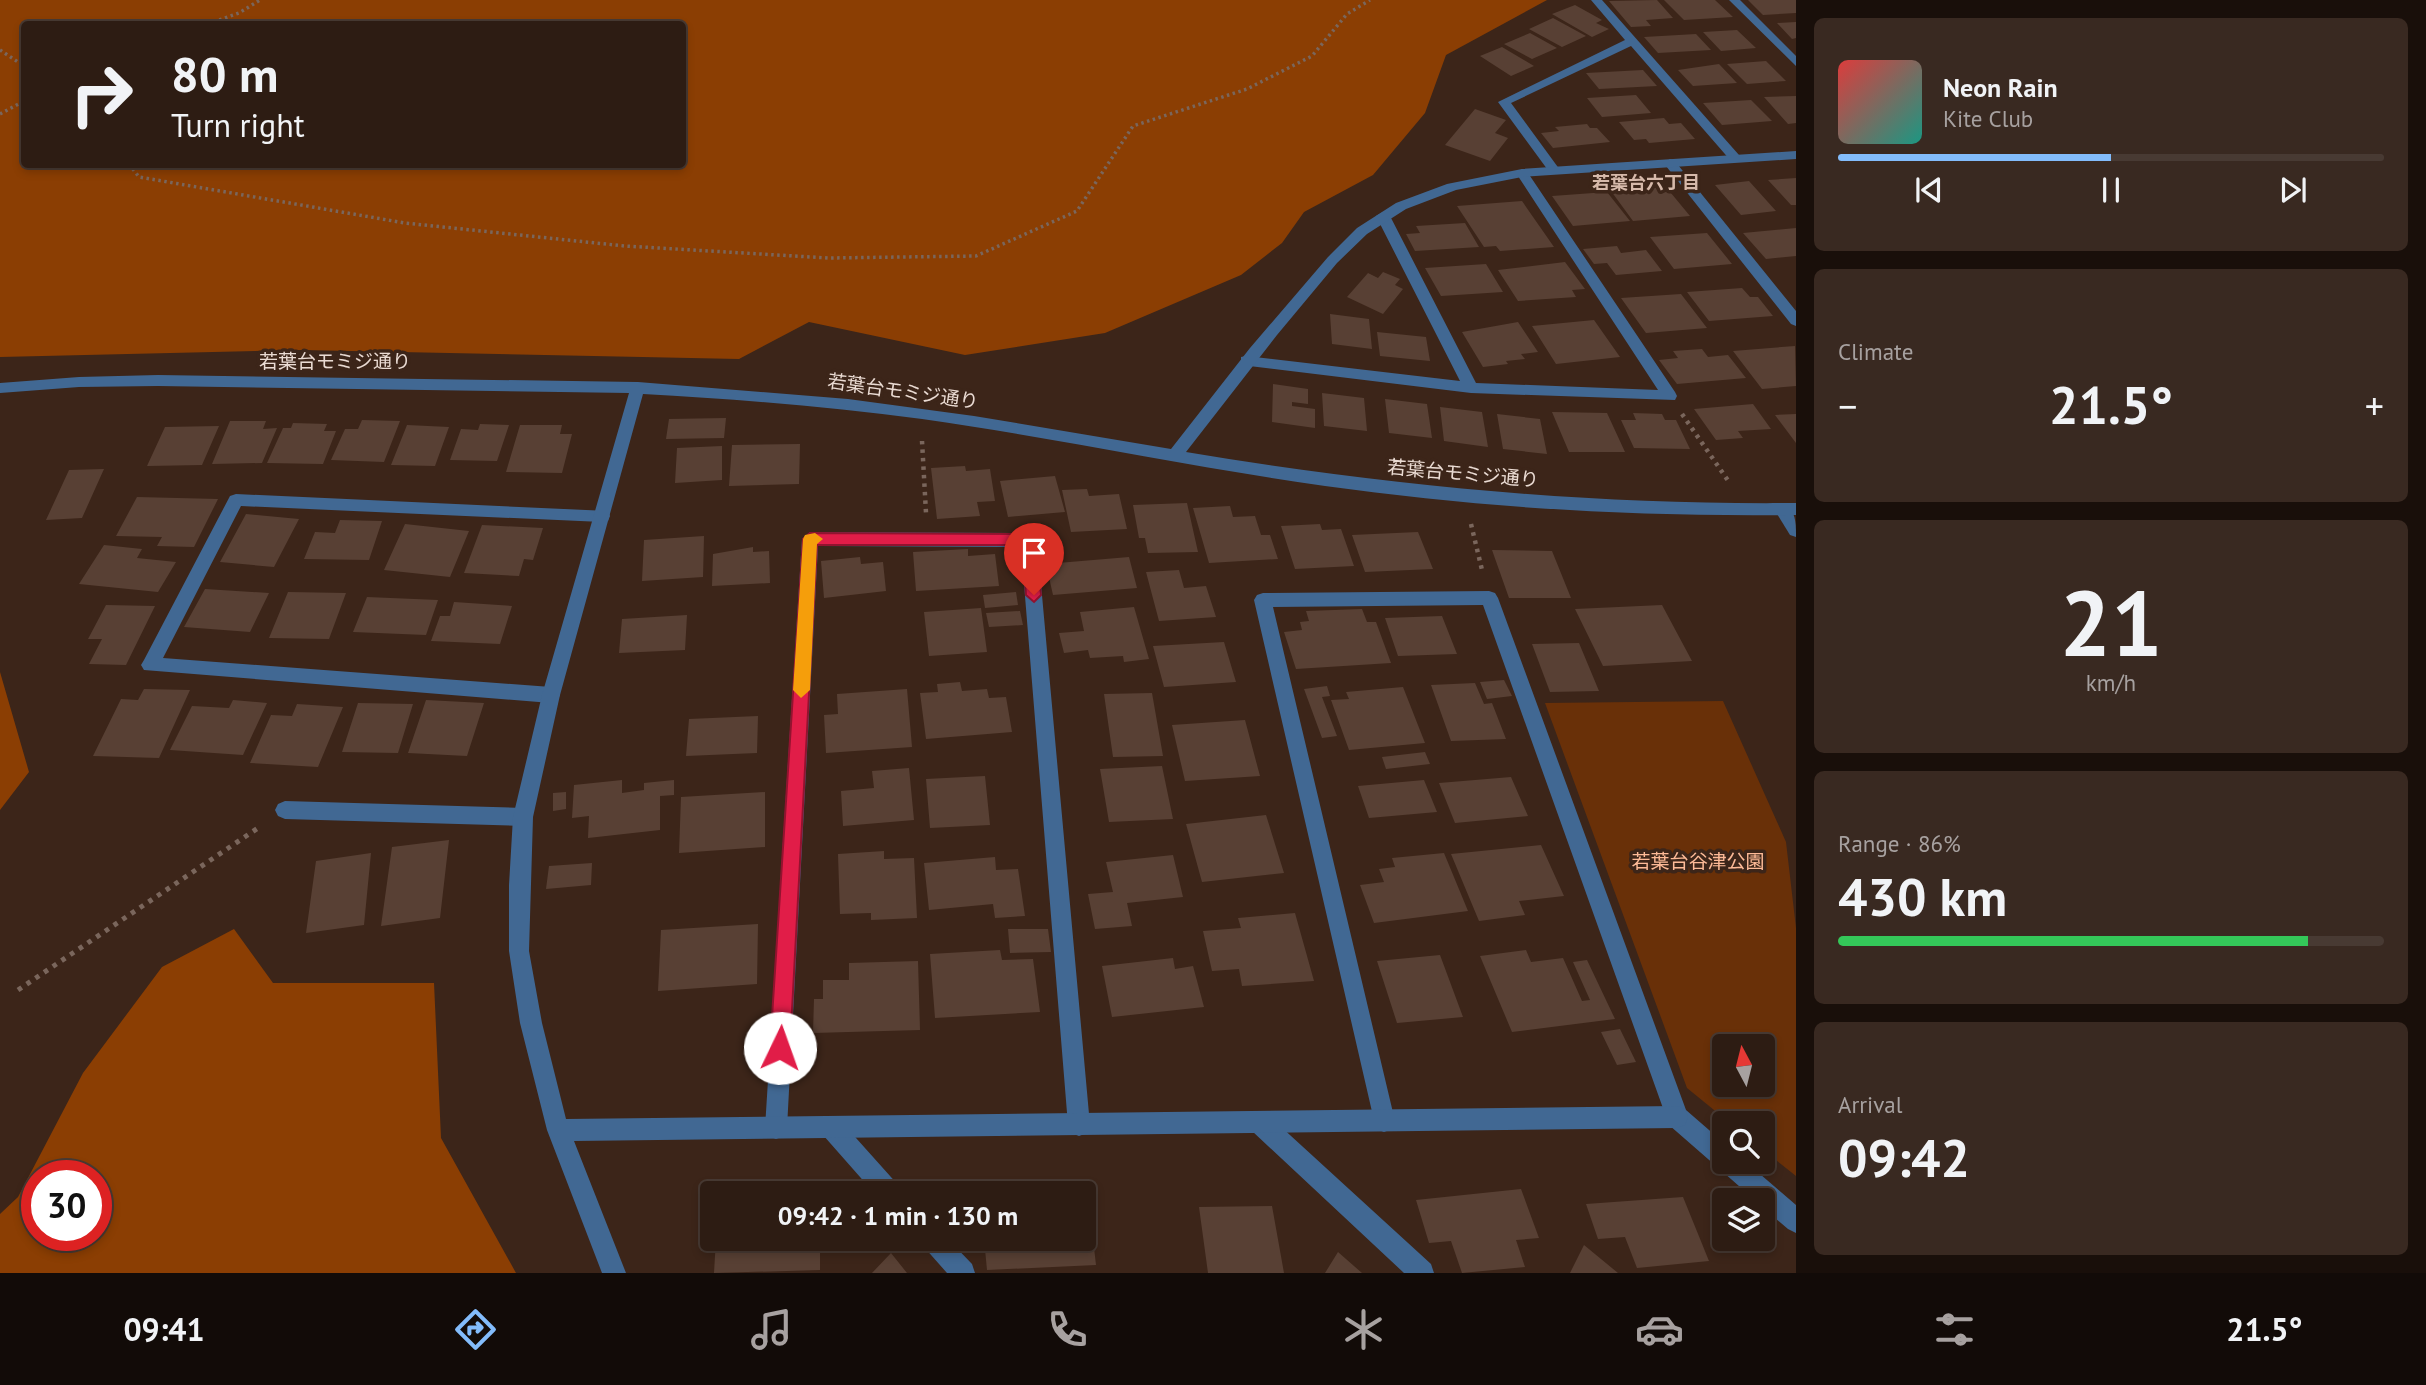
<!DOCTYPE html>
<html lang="en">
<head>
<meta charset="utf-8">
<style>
	:root { --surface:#2d1c13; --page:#392921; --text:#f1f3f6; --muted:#a7a1a0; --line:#483a33; --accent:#83bcfb }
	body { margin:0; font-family:"PT Sans","Noto Sans JP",sans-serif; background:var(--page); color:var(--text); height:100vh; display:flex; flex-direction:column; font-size:26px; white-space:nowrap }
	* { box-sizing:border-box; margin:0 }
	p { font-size:23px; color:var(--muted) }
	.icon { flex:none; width:38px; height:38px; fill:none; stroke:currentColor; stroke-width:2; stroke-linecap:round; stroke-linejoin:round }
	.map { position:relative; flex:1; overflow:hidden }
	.panel { display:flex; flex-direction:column; gap:18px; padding:18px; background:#190f0a; width:630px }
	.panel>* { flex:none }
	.banner { position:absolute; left:21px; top:21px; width:665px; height:147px; border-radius:7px; box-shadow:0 4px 10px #0003,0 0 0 2px var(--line); background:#2d1c13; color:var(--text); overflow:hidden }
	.needle { width:46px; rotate:353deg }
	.tools { position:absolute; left:1712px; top:1034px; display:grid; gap:14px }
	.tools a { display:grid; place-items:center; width:63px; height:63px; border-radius:7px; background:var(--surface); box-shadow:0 4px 10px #0003,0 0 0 2px var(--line); font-size:35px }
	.speed { position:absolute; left:21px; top:1160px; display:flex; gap:14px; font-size:35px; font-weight:700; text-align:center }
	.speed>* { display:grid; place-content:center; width:91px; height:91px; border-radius:50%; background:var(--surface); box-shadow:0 4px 10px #0003,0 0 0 2px var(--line); line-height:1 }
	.speed .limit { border:10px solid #d22; background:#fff; color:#111 }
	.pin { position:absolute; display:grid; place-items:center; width:60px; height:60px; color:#fff; margin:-72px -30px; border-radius:50% 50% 50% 0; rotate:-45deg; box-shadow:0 0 7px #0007 }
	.pin .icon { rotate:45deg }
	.me { position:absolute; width:77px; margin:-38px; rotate:3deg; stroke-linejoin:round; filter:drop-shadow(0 0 5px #0008) }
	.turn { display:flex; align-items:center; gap:24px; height:147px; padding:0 35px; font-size:32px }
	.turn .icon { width:91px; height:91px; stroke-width:2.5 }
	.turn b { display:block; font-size:49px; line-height:60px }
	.big { font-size:52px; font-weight:800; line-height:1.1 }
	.panel .card { flex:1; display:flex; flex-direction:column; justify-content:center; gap:10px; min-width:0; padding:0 24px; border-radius:10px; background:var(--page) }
	.panel .dial { align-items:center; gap:0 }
	.dial b { font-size:91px; line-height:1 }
	.song { display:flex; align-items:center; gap:21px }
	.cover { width:84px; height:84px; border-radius:10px; background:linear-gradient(135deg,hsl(0 70% 55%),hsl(170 70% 35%)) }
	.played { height:7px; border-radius:4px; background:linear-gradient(90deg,var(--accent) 50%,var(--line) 50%) }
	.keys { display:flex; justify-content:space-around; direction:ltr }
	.heat { display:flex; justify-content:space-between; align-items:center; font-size:38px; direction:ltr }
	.charge { height:10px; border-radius:5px; background:linear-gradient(90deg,#34c759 86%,var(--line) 0) }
	.trip { position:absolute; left:700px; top:1181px; width:396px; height:70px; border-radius:7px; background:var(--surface); box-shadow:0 4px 10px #0003,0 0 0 2px var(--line); font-weight:800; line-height:70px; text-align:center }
	.tab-bar { display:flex; height:112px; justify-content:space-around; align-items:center; background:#120b08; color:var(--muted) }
	.tab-bar .icon { width:49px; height:49px }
	.tab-bar .active { color:var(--accent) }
	.tab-bar b { font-size:32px; color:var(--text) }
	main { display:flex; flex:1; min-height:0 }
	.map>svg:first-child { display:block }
	.green { fill:#693008; fill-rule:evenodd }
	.forest { fill:#8b3e03; fill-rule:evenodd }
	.building { fill:#584034 }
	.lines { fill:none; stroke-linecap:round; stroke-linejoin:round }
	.path-far2 { stroke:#7a665c; stroke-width:3.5; stroke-dasharray:2.5 3.5; stroke-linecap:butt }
	.path-far1 { stroke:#7a665c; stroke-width:4.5; stroke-dasharray:3.5 5; stroke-linecap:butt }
	.path { stroke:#7a665c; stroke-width:5; stroke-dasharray:4.5 6; stroke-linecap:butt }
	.service { fill:#416893; fill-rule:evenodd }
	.minor { fill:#416893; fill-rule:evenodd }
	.tertiary { fill:#416893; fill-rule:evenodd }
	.route { fill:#e11d48; stroke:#92132f; stroke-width:2 }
	.slow { fill:#f59e0b }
	.labels { text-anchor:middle; stroke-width:7; stroke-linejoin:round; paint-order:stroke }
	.far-neighbourhood-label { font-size:18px; font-weight:bold; fill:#d6b9aa; stroke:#3c2519 }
	.street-label { font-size:19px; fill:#eadbd3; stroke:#3c2519 }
	.park-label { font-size:19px; fill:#fdba97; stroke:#3c2519 }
</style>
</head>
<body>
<main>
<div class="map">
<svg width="1796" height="1273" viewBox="0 0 1796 1273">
	<rect width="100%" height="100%" fill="#3c2519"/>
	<!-- green -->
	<path class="green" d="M1723,701L1786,842L1796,928V1176L1762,1149V1124L1730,1123L1687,1088L1545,703ZM1724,1046H1762V1085H1724Z"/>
	<!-- forest -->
	<path class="forest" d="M0,0H1547L1446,55L1425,113L1373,175L1304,212L1282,243L1241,275L1105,333L965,355L809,322L739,359L302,350L0,357ZM24,24H682V164H24Z
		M0,672L29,772L0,810Z
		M234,929L273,983H434L441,1138L516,1273H0V1214L18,1197L83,1073L162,967ZM37,1176H96V1236H37Z"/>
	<!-- building -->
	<path class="building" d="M1657,0L1673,18L1646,20L1651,26L1631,27L1609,1Z
		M1664,0H1715L1733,17L1684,20Z
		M1748,0H1796V13L1763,15Z
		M1575,5L1602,20L1596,23L1609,29L1592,37L1552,14Z
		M1553,18L1586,36L1562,47L1529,29Z
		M1796,22V38L1792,39L1777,23Z
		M1737,30L1756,48L1721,51L1703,32Z
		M1530,33L1557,48L1532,59L1504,44Z
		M1696,34L1711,50L1658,53L1644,37Z
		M1502,47L1534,66L1511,76L1480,56Z
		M1766,61L1786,81L1747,84L1727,64Z
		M1719,64L1737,83L1693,86L1678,70Z
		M1643,70L1657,86L1599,89L1586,73Z
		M1636,95L1651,113L1602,117L1587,98Z
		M1796,96V123L1788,124L1764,97Z
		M1751,100L1772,121L1722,125L1703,103Z
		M1475,109L1506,120L1495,133L1508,138L1490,161L1445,145Z
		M1664,118L1669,124L1681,123L1695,139L1649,143L1646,139L1634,140L1619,122Z
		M1587,124L1590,128H1597L1610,142L1553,148L1541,133L1559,131L1555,127Z
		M1796,178V205H1791L1768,180Z
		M1749,181L1776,211L1741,215L1715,185Z
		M1666,187L1690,216L1633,221L1611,191Z
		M1607,192L1630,221L1573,226L1552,196Z
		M1522,201L1554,247L1500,251L1496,246L1484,247L1457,206Z
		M1465,223L1479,247L1415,251L1406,234L1420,233L1416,226Z
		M1796,228V256L1766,259L1743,233Z
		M1707,233L1732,264L1674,269L1650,237Z
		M1617,246L1621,253L1646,250L1662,271L1616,275L1607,263L1594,264L1583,249Z
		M1565,262L1585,289L1572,290L1576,297L1518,301L1498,270Z
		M1486,264L1503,292L1441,296L1425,268Z
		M1383,272L1400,279L1395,285L1403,289L1383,314L1347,297L1368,273L1378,278Z
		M1742,288L1750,297H1758L1773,316L1709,321L1687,292Z
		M1681,294L1707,328L1646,333L1621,298Z
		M1330,314L1369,319L1372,349L1332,344Z
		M1594,320L1620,357L1556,364L1532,326Z
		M1518,322L1538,352L1521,354L1525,359L1506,361L1508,364L1483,367L1462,332Z
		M1377,332L1426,337L1430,361L1380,356Z
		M1795,346L1796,386L1762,389L1733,351Z
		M1702,349L1708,357L1728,355L1746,378L1677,384L1659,360L1678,358L1673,351Z
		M1273,384L1308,389V404L1292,402V406L1315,409V428L1272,422Z
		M1322,393L1364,398L1367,431L1324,426Z
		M1385,399L1427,404L1432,438L1389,433Z
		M1753,404L1771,429L1738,431L1743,438L1716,440L1694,409Z
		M1440,407L1482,412L1488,447L1444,441Z
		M1552,412L1607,413L1625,452H1569Z
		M1633,413L1662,414L1665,420H1676L1690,449L1634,448L1621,420H1636Z
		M1497,414L1540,419L1547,454L1503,449Z
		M1796,414V443L1775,415Z
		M726,418L724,438L666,439L669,419Z
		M362,420L400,421L384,462L331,460L345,429H358Z
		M230,421H266L263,429L277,428L262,463L212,464Z
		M293,423L327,424L324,431H336L323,464L267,463L283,428H291Z
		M480,424L509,425L497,461L450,460L461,429L478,430Z
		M407,425L449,427L435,466L391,465Z
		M520,425H562L560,434H572L562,473L506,472Z
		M219,426L202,465L147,466L165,427Z
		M800,444L799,484L729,486L732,445Z
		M722,446V480L675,483L677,448Z
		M965,466L966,471L990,469L995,501L977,502L980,516L937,519L931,468Z
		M104,469L82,518L46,520L69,470Z
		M1055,476L1065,512L1008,517L1000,481Z
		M1087,489L1089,496L1119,494L1127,529L1071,532L1062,490Z
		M137,497L218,499L194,547L157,546L162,537L116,536Z
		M1187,503L1198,552L1148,553L1145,538H1139L1133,505Z
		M1230,506L1233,517L1255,516L1261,535H1270L1278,559L1209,563L1193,508Z
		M246,514L299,519L274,567L220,562Z
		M340,520L382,521L369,560L304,559L315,532L335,533Z
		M405,524L469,531L450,577L384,570Z
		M1320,524L1322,530L1341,529L1354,566L1295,569L1281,526Z
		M482,525L543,528L533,560L524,559L519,576L464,573Z
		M1418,532L1433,569L1365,572L1352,535Z
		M704,536L703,577L642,581L644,540Z
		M104,545L142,549L137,558L176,562L158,592L79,584Z
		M753,547V552L769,551L770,583L712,586L713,554Z
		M968,549V556L995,554L999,586L916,591L913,552Z
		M1492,550L1552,551L1571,598H1509Z
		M860,557L861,564L883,562L886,591L824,598L821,561Z
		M1129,557L1137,588L1053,595L1046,564Z
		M1179,570L1184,588L1206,586L1216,617L1159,621L1146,572Z
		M205,589L269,593L250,632L184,627Z
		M288,592L346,593L329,639L269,638Z
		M1016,592L1018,605L985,608L983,595Z
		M367,597L438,600L426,635L353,632Z
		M454,602L512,606L500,644L431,641L440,616H450Z
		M106,605L155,606L126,665L89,664L102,639H88Z
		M1662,605L1692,661L1603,666L1575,609Z
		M1134,607L1149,659L1124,662L1123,656L1090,658L1088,650L1064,653L1059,633L1084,631L1080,612Z
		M981,608L987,652L929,656L924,612Z
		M1362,609L1367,622H1376L1391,663L1296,669L1284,632L1302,630L1300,622L1309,621L1306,611Z
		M1020,611L1023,625L989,627L986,613Z
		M687,615L685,650L619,653L622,619Z
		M1442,616L1457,654L1398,656L1385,618Z
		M1224,642L1236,682L1164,687L1153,646Z
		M1579,643L1599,691L1550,692L1532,644Z
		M1504,680L1512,696L1487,699L1480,682Z
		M960,682L962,691L987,689L989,698L1006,697L1012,732L926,739L920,693L938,692L937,684Z
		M1475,683L1484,704L1492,703L1506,739L1451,741L1431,685Z
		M1327,686L1330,696L1322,697L1337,736L1322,738L1304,689Z
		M1403,687L1425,743L1349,750L1331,700L1349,699L1346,692Z
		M144,689L190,690L159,758L93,756L121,699L138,700Z
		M907,689L912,747L826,753L824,715L838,714L837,694Z
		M1152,693L1163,756L1113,757L1104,694Z
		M233,700L267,703L243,755L170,750L192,706L229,708Z
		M426,700L484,703L467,756L408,753Z
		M358,703L413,704L398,753L342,752Z
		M297,704L343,707L318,767L250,763L271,715L292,716Z
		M758,716L757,753L686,756L689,719Z
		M1245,720L1260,776L1185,781L1172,725Z
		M1425,752L1430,764L1386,769L1382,757Z
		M1162,766L1173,819L1109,822L1100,769Z
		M909,768L914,820L843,826L841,791L874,788L872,771Z
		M985,776L990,825L930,828L926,779Z
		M1511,777L1528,816L1455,823L1439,783Z
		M622,780V793L644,790V783L674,780V795L660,796V830L588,838L589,816L572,818L574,785Z
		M1424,780L1437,812L1369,818L1358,786Z
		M566,792V809L553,811V793Z
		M765,792V847L679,853L681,797Z
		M1266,815L1284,873L1202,882L1186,824Z
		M449,840L440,918L381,926L392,847Z
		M1541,845L1564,896L1519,901L1525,915L1479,921L1451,854Z
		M884,851V859L914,858L917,918L871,920V913L840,914L838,854Z
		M371,853L364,925L306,933L316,861Z
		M1444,853L1468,911L1374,923L1360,885L1384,882L1379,869L1395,867L1392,858Z
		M1173,855L1183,897L1127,903L1132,926L1095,929L1088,894L1113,892L1106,862Z
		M995,857L996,870L1018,869L1025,916L995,918L993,904L929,910L924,863Z
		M592,863L591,885L546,889L549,866Z
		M1295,913L1314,981L1242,986L1239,969L1212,971L1203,931L1241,928L1238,918Z
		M758,924L757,984L658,991L661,930Z
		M1008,929H1048L1051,952L1010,953Z
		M1000,950L1002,960L1033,959L1040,1012L935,1018L930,954Z
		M1526,950L1531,962L1563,958L1582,1001L1590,1000L1573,962L1587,960L1615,1019L1512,1032L1480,956Z
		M1440,955L1463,1017L1397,1023L1377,961Z
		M1173,958L1175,969L1193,966L1204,1007L1112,1017L1102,966Z
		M918,961L920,1030L813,1033L814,999H823V980H849V963Z
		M1620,1029L1636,1062L1617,1065L1601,1032Z
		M1521,1189L1539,1238L1516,1240L1525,1267L1462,1273L1451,1241L1429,1243L1416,1200Z
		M1083,1195H1088L1096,1265L987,1270L984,1239H1083Z
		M1683,1197L1709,1261L1637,1268L1625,1237L1598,1239L1586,1204Z
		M1272,1206L1284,1273H1208L1199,1207Z
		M716,1239H820V1270L714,1273Z
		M1584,1245L1618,1273H1570Z
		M1338,1252L1362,1273H1325Z
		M891,1253L907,1273H872Z"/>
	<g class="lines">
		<!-- path-far2 -->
		<path class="path-far2" d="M208,24L239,13L260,0
			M0,50L24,66
			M0,114L24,101
			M129,164L139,177L405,223L625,246L828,258L976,256L1077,211L1133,126L1247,89L1312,56L1347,14L1370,0"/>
		<!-- path-far1 -->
		<path class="path-far1" d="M1682,414L1729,482
			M922,441L926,513
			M1471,524L1482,570"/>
		<!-- path -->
		<path class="path" d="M18,990L261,826"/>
		<!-- service -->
		<path class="service" d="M1782,503C1796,508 1796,523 1796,537L1790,535L1774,509Z"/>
		<!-- minor -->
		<path class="minor" d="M1591,0H1602L1739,155V161H1731L1631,46L1511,103L1560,170L1558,173H1550L1498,102L1625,40Z
			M1729,0H1740L1796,56V66Z
			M1670,159L1674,160L1796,311V326L1791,324L1666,166L1664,163Z
			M1522,169L1526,170L1675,392L1677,396L1675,400L1471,393L1241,365V357L1246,356L1460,381L1376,216L1383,212L1390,216L1476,383L1658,390L1516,173Z
			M236,494L608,511L610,516L608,521L602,522L241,506L163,658L551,687L557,689L560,695L557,701L551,703L144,670L141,665L144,660L230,496Z
			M810,532L1029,533L1037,540L1090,1125L1087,1133L1079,1136L1071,1133L1068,1125L1021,547L818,546L787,1128L784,1136L776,1139L768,1136L765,1128L802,539Z
			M1489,591L1495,593L1498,598L1686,1110L1724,1143V1162H1746L1796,1205V1233L1788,1229L1762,1207V1200H1755L1669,1125L1483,605L1273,607L1395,1121L1392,1129L1384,1132L1376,1129L1254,600L1257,595L1263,593Z
			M285,801L523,808L530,811L533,817L530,823L523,826L285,819L278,816L275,810L278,804Z
			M1260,1112L1268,1115L1431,1264L1434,1273H1404L1252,1131L1249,1123L1252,1115Z
			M831,1116L839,1119L899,1186L902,1194H875L823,1135L820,1127L823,1119Z
			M920,1239H948L972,1264L975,1273H947L924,1247Z"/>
		<!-- tertiary -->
		<path class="tertiary" d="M1796,151V159L1522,177L1456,190L1406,209L1367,234L1337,263L1277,335L1186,452C1388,486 1591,505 1796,503V515C1638,517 1481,508 1325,486C1190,467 1057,438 922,419C830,407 737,399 643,394L560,695L533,817L529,951L542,1023L566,1119L1677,1106L1685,1109L1688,1117L1685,1125L1677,1128L574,1141L626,1273H602L547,1130L520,1023L509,951V885L513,817L542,695L629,393L158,386L79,387L0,393V383L79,377L158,375L638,382L848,399L974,416L1171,449L1250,348L1328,257L1357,228L1396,203L1447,184L1522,169Z"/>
	</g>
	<!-- route -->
	<path class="route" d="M810,533L1029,534L1036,540L1041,595L1034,602L1026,595L1022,545H817L790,1048L787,1055L780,1057L773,1055L770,1048L803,539Z"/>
	<!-- slow -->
	<path class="slow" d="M815,533L823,539L817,544L810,690L801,698L793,690L803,539L805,535Z"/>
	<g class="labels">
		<!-- far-neighbourhood labels -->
		<g class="far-neighbourhood-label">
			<text x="1646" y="189">若葉台六丁目</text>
		</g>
		<!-- street labels -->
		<g class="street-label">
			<text x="335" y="368">若葉台モミジ通り</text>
			<text transform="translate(903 391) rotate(8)" y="7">若葉台モミジ通り</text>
			<text transform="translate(1463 473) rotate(5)" y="7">若葉台モミジ通り</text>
		</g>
		<!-- park labels -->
		<g class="park-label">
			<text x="1698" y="868">若葉台谷津公園</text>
		</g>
	</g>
</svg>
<div class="tools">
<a><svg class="needle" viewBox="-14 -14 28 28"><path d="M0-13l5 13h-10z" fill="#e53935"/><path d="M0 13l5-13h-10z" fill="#a7a1a0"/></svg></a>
<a><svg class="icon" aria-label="search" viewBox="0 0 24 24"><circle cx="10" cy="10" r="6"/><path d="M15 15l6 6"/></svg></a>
<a><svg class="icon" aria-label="layers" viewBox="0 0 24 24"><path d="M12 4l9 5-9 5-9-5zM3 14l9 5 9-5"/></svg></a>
</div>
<div class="speed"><div class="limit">30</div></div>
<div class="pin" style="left:1034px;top:595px;background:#d93025"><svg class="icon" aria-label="arrive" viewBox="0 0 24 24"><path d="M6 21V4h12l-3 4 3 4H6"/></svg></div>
<svg class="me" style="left:780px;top:1048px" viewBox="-20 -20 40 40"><circle r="19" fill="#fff"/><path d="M0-13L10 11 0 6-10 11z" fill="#e11d48"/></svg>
<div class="trip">09:42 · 1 min · 130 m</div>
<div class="banner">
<div class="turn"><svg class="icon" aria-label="right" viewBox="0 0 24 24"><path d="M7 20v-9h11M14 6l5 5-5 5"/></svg><div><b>80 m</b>Turn right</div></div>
</div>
</div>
<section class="panel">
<div class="card">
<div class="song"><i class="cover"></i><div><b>Neon Rain</b><p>Kite Club</p></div></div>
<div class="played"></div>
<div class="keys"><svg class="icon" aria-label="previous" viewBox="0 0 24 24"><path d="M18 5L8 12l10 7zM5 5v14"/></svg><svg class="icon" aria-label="pause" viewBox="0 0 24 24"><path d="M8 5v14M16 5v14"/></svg><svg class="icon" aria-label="next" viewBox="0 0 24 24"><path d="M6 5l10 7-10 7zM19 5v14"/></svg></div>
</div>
<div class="card"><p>Climate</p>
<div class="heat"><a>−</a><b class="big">21.5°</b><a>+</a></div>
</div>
<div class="card dial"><b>21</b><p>km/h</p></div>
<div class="card"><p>Range · 86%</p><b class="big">430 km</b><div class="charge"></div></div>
<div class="card"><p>Arrival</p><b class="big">09:42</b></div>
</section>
</main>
<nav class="tab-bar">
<b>09:41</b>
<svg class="icon active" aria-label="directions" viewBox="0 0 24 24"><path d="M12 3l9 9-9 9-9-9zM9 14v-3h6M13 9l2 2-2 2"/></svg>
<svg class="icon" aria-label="music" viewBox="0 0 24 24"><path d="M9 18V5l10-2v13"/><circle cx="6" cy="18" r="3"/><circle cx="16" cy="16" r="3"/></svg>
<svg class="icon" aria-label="phone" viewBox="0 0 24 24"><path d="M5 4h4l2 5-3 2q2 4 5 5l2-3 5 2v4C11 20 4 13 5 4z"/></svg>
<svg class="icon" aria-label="climate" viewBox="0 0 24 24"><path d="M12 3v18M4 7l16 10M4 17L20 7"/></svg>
<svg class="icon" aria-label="car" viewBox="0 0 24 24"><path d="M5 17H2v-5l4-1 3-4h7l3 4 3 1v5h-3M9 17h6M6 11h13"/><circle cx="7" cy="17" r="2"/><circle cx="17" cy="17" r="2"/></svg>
<svg class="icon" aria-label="filters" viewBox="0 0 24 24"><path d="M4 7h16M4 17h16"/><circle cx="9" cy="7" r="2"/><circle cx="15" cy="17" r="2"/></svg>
<b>21.5°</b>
</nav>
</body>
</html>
